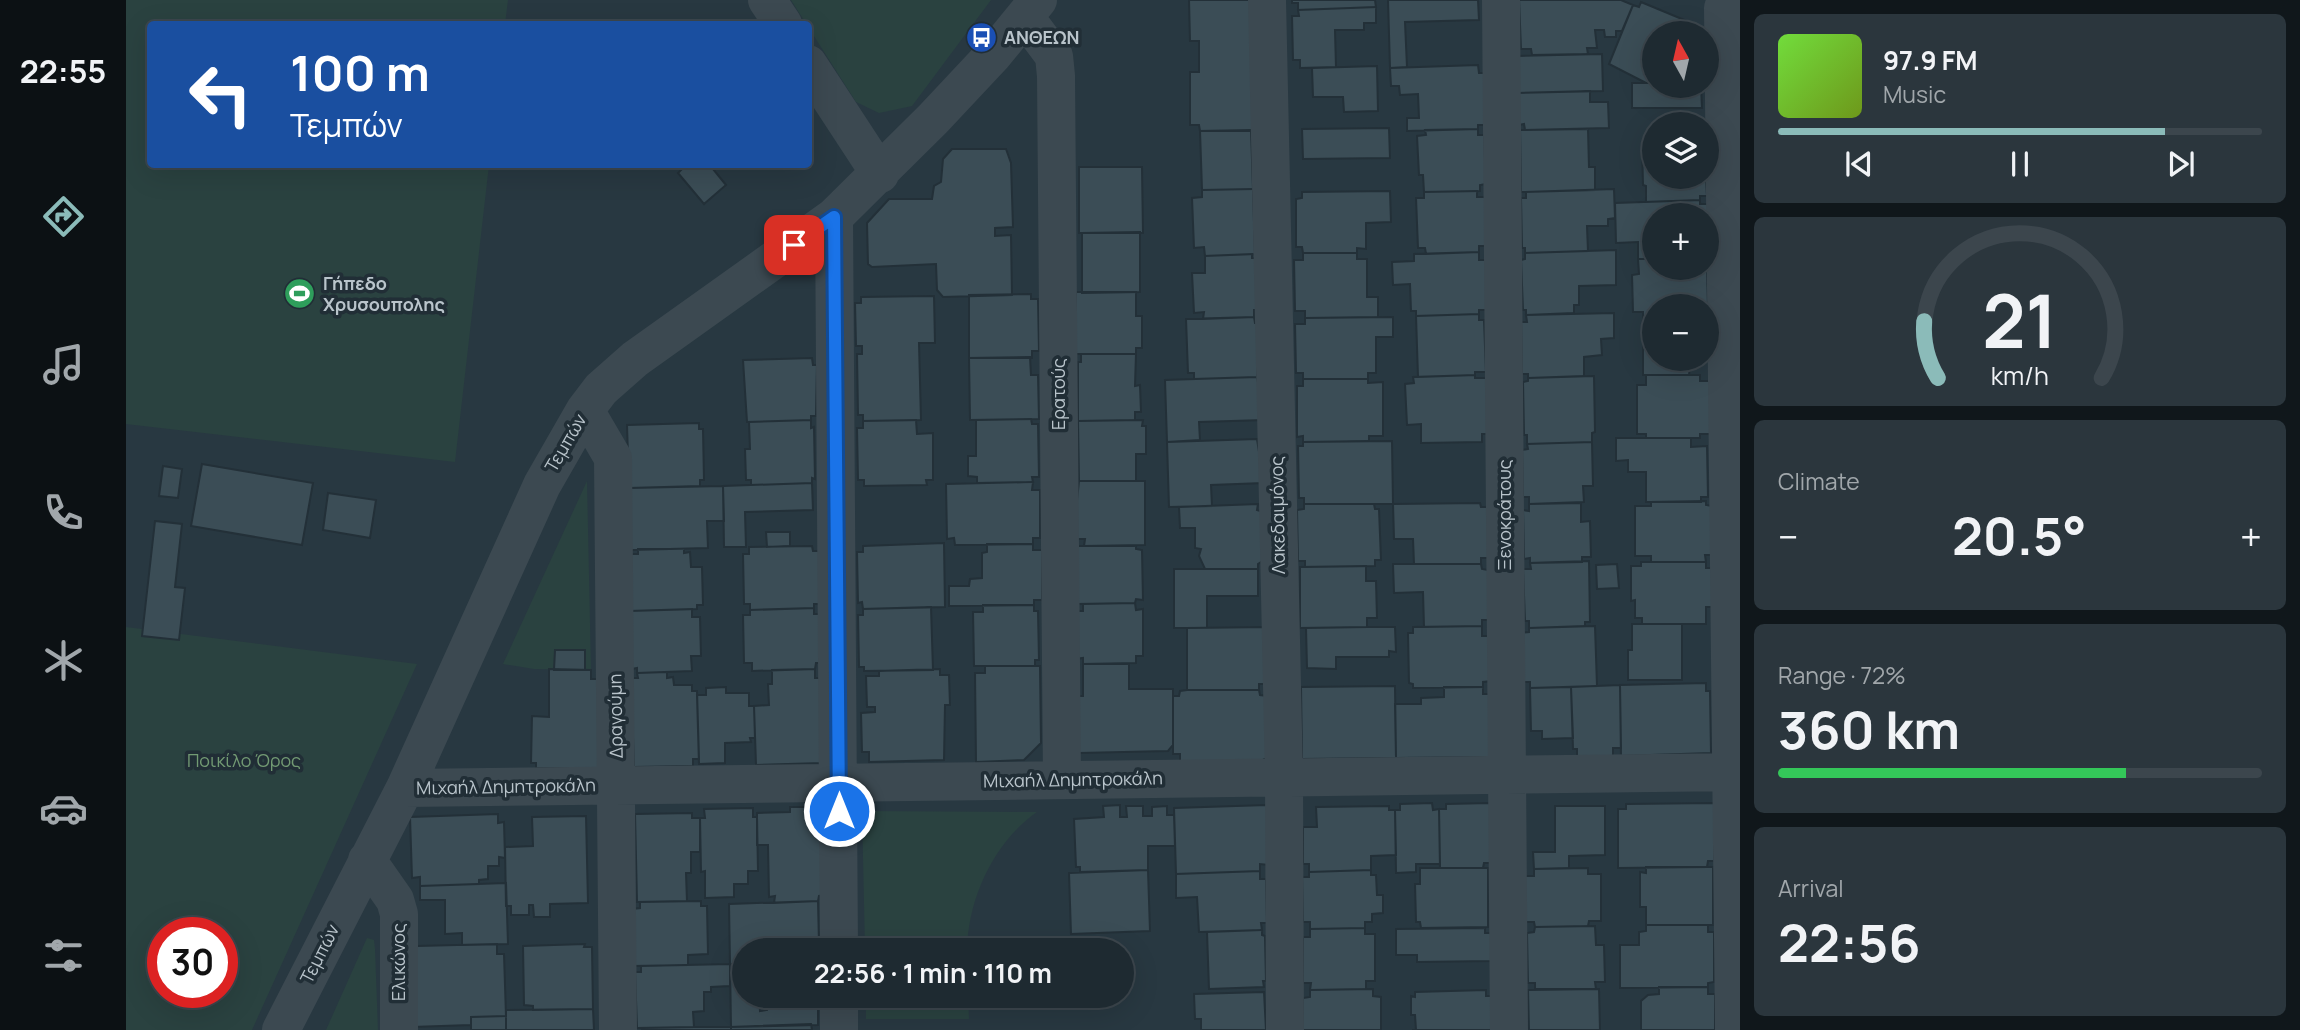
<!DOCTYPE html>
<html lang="en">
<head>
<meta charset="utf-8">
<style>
	:root { --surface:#1e2a31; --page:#2b363d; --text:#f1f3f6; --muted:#a1a7ab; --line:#3c464d; --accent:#8bbbb9 }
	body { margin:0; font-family:Manrope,sans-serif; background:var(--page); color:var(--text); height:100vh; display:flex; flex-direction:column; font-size:26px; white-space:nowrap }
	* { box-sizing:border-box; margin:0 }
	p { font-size:23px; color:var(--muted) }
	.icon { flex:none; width:38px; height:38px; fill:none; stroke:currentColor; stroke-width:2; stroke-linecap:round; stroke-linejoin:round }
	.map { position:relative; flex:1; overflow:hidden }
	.drawer { display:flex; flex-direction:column; gap:14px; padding:14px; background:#10171b; width:560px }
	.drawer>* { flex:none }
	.hud { position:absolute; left:21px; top:21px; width:665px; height:147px; border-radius:7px; box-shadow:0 7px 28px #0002,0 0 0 2px var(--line); background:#1a4fa0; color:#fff; overflow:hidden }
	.needle { width:46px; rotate:352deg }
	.tools { position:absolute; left:1516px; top:21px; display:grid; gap:14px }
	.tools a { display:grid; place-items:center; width:77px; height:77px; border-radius:50%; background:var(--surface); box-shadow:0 7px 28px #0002,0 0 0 2px var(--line); font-size:35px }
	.speed { position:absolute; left:21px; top:917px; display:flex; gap:14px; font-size:35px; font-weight:700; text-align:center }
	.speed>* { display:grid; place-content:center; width:91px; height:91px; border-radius:50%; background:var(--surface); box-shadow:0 7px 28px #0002,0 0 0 2px var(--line); line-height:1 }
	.speed .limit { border:10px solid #d22; background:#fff; color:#111 }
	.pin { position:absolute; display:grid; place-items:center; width:60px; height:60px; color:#fff; margin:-30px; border-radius:14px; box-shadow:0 4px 10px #0006 }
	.me { position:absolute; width:77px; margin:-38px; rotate:0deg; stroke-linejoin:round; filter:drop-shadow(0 0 5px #0008) }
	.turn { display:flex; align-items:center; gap:24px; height:147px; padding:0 28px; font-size:32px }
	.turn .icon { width:91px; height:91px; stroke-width:2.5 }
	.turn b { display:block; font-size:49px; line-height:60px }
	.big { font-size:52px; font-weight:700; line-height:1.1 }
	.drawer .tile { flex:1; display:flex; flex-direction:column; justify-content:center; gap:10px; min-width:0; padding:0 24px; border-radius:10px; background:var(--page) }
	.drawer .dial { align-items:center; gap:0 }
	.dial svg { height:182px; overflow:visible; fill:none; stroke:var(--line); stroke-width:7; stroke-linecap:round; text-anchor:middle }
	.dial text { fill:var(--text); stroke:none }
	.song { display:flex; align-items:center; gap:21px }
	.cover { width:84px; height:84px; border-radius:10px; background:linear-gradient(135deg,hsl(100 70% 55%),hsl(80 70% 35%)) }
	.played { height:7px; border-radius:4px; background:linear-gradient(90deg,var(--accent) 80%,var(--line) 80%) }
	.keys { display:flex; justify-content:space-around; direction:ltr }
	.heat { display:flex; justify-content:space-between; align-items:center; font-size:38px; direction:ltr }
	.charge { height:10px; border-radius:5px; background:linear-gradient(90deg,#34c759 72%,var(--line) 0) }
	.trip { position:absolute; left:606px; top:938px; width:402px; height:70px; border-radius:35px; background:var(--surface); box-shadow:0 7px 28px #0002,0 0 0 2px var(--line); font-weight:700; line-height:70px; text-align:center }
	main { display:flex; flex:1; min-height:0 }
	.dock { display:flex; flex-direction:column; width:126px; justify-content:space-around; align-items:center; background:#0c1114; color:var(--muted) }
	.dock .icon { width:49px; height:49px }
	.dock .current { color:var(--accent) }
	.dock b { font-size:32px; color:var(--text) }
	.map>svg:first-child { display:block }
	.green { fill:#2a4240; fill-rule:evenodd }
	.building { fill:#3b4d56; stroke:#233038; stroke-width:2 }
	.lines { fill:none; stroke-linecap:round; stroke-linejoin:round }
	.minor { stroke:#3c4951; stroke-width:38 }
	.route-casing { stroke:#114b97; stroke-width:18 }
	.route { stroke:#1a73e8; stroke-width:12 }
	.labels { text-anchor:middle; stroke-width:7; stroke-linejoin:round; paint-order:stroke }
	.poi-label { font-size:18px; font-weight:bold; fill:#b9c4cb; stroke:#212e36; text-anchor:start }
	.street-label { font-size:18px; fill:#b9c4cb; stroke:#212e36 }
	.park-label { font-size:18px; fill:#729a73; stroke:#212e36 }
</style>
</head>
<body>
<main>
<nav class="dock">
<b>22:55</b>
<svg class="icon current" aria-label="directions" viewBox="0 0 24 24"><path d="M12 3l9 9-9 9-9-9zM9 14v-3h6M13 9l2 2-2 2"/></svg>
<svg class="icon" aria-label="music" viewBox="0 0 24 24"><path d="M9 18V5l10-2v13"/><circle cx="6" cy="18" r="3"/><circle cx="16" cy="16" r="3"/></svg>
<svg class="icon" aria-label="phone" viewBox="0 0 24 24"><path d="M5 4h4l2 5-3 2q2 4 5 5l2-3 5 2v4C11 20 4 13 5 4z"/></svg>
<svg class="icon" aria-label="climate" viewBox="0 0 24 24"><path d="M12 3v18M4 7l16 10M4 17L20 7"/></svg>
<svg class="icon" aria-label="car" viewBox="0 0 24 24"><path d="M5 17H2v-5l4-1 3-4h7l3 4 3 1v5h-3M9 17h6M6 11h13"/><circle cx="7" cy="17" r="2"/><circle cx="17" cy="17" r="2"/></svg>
<svg class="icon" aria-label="filters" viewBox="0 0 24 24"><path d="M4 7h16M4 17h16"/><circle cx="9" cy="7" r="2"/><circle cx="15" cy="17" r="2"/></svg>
</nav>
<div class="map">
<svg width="1614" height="1030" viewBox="0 0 1614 1030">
	<rect width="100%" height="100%" fill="#283841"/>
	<!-- green -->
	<path class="green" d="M0,0H382L379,24H24V164L363,165L329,462L0,424Z
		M665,0H865L786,106L753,113L730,102Z
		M461,481L465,670L408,669L377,664Z
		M0,627L291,664L126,1030H0ZM37,933H96V992H37Z
		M736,811L911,812C868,842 842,898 841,950H739Z
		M241,938L248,940L249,949L252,1030H200Z
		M740,996H842L843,1019H740Z"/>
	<!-- building -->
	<path class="building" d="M1063,0H1134L1128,131H1074L1073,125H1064V72H1073V41H1064Z
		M1166,0H1249L1250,7L1172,10V3H1166Z
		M1262,0H1352L1353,20L1279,22L1281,67L1264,68Z
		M1393,0H1495L1507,5L1496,31H1490V37H1479L1478,30H1469L1471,48H1461L1462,54L1406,55L1405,49H1395Z
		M1515,2L1580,29V33H1528V83H1520L1483,64L1507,5L1513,7Z
		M1250,7V23H1238V30H1209L1210,67L1174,68V60H1167L1166,16H1173L1172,10Z
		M1476,54L1477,91L1392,93L1391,56Z
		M1352,65L1353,73H1360L1362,125H1352V129L1281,131V118H1293L1292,94L1274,95L1273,86H1265L1264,68Z
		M1251,66L1252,111L1218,112L1217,97H1187L1186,68Z
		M1506,83H1528V86H1575L1576,108H1506Z
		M1464,91V102H1482L1483,128L1399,130L1398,124L1393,125L1392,93Z
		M1263,128L1264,158L1177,159L1176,129Z
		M1352,129V135H1358L1360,184L1354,185V191L1298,192L1297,175H1293L1291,136L1300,135L1299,130Z
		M1462,129L1463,167H1469V190L1395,192L1394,130Z
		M1125,130L1127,189L1076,190L1074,131Z
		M1521,137H1528V177H1580L1581,196H1574V200L1520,202V186L1517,185L1516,144H1521Z
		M826,149H880L885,163L887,227L869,228V236L885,235L886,295L817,297L811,290L810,264L746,267L742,264L741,223L763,199H806L808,186L815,182L817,159Z
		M561,164H583L600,185L578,204L552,173Z
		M953,167H1016L1017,233H953Z
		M1127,189L1129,254L1079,256L1078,247L1068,248L1066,198L1076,197V190Z
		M1488,189L1489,218L1482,219V226H1461L1462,251L1399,253V248H1396L1395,198H1400V192Z
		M1264,191L1265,222L1240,223V249L1231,248V253H1177L1176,247H1170V199L1176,198V192Z
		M1351,191V197H1362L1363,246H1353V252L1300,254L1299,248H1292L1290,198H1298V192Z
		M1574,200V204H1582L1584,253L1580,252V215H1528V259H1512V242L1490,243L1489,203Z
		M1014,232V292L956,293V233Z
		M1490,250V285L1453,286V305H1448V313L1400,315V310H1397L1395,260L1399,259V253Z
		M1353,252V260H1362L1363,310H1353V314L1290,316V311H1285L1284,284L1267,285L1266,262L1288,261V254Z
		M1177,253H1231V259H1241V297H1252V317L1179,318V311H1169L1168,260H1177Z
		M1126,254V258H1135L1137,310H1128V317L1077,319L1078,312L1068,313L1066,273H1079V256Z
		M1512,259H1528V268H1580L1581,263L1582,309L1580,306H1528V318H1517V312H1507L1506,275L1513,274Z
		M950,292H1010V316H1016V348H1010V354H950Z
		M905,294V299H912L913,351H906V358H843V295Z
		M808,296L809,343H793L795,420L737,421V415H732L731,354H736V346H730L729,303H735V297Z
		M1488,313V338L1475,339L1476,355L1458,357V376L1402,378V374H1396L1395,322H1401L1400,315Z
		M1353,314V320H1358L1360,372H1349V375L1292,377L1290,316Z
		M1128,317L1129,323H1135L1131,377L1068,379V373H1062L1060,319Z
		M1267,317V337H1250V373H1242V379H1177V373H1170L1169,324H1179V318Z
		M1517,318H1528V359H1578V361H1574V366H1564L1563,375H1517Z
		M955,354H1010L1009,386L1014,385L1015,412H1009V420L952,421V362H955Z
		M904,357L905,375H912L913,419L844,420L843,358Z
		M686,358L687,365H691L690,416H685V420L621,422L617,360Z
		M1349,375V378H1362L1364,434H1356V442L1295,443V424L1281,425L1279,384L1288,383L1287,377Z
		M1520,375H1574V381H1584V434H1574V438H1520V434H1511V385H1520Z
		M1468,376L1469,432L1466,433V442L1401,444V435H1398L1397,382L1402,381V378Z
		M1131,377L1139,420L1073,422L1074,440L1041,442L1039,380Z
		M1177,379H1242V383L1257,382V436H1243V441L1177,442V436L1171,437V386H1177Z
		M905,419L906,424H912L913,477H906L907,482L851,483V477L842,476V456H850V420Z
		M685,420V428L688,427L689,479L686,478V483L625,485V480H620L619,449H624L623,422Z
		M790,420L791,434L807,433V480H800L801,485L738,486V480H732L731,428H737V421Z
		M1017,420L1016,426H1020V454H1010V481H953L952,421Z
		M573,423V429H577L578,480H574V486L503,488L501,425Z
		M1490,438H1565V447L1581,446L1582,497H1575V502H1520V472H1502V460L1490,461Z
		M1131,439L1138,483L1085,485L1086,506L1043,507L1041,442Z
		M1266,441L1267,504H1178V498H1173L1172,446H1177V442Z
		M1466,442L1467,486H1457L1458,502L1403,504V497H1397L1396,450L1402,449L1401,444Z
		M76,464L187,483L176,545L65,526Z
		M37,466L56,469L52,498L33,496Z
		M953,481H1019V545L958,546L959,539H947Z
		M907,482L906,490H914V538H907V544L829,545L828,538L821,539L820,484Z
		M686,483L687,510L619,512L620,547H598L597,486Z
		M597,486L598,521H581L582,548L505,550L503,488Z
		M202,493L250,500L244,538L197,530Z
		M1580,501V505L1586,506V555H1579L1580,562H1525V556H1509V506H1525V502Z
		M1354,503L1355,507H1362V558H1355V564H1288L1287,539H1268L1267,504Z
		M1455,503V522L1464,521L1465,557H1456V562L1404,563V558L1398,559L1397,510L1403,511V504Z
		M1132,504L1131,510L1138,512L1141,558L1132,564V569H1079L1073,556L1075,549L1069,548V528H1054L1053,507Z
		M1178,504H1248L1249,509H1253L1255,560H1249V566L1179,567V561H1172L1171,510L1178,509Z
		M29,521L56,524L49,587L59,588L53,640L16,636Z
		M640,532H664V546L641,547Z
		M818,543L819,607L737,609L736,602L732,603L731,552H737V546Z
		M861,544H907V550H916V600H908V605L823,606V586H843L844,579L856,578V553L861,552Z
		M686,546L687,551H693L694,604H688V608L624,610V604H618L617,554H623V547Z
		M951,546H1010V549L1016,550L1017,600L1010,599L1009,603L951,604Z
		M512,549H558V553L564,552L565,567H576L577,605H571V609L504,611L503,554H512Z
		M1463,561L1464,622H1459V626L1403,628V621H1399L1397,569H1405L1404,563Z
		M1515,562H1580V568H1586V607H1580V624H1516V618H1509V600L1505,601V566H1515Z
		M1267,564H1355L1356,569L1362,570L1363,620H1356V626L1298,627L1297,592L1268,593Z
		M1491,564L1493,588L1471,589L1470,565Z
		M1240,566V581H1250L1251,618H1241V627L1174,628V567Z
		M1048,569H1132V596H1081V628H1048Z
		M1009,603L1010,610L1017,609V656H1010V663L957,664V658L949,659V611H957V604Z
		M857,605H908V611H912L913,660H909V666H848L847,612H857Z
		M805,607L807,670L738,671V667H733L732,615H737V609Z
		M688,608V614H694L695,663H690L689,669L626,671V663H618L617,615H624V610Z
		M566,609V617H574L575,656H565L566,671L511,673V668L506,669L504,611Z
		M1506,624H1556V680H1502V650H1506Z
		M1356,626V636H1366V681L1357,682V687L1287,688V684L1283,683L1282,633H1287V627Z
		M1469,626L1471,686L1404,688V682H1395L1394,633L1403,632V628Z
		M1143,627V684H1133V690H1061V628Z
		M1241,627H1269L1270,652L1263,651V657H1210V669L1181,668L1180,628Z
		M429,650H459V670H428Z
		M957,664H1003V689H1047V745L1042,751L953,753L952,696H957Z
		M859,666H914L915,743L898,760L850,762L849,673H859Z
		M423,669L465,670V679H474L472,769L410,768V763H405L406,716L423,717Z
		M689,669V678H694L696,763L630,765L628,706L643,705L642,684H646V670Z
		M814,669V675H823L824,705H819L818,760L743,762V752H736L735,713L749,712V707H741L740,676H753V671Z
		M541,672V678L547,677L548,685H566V691H571L573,759H567V766L508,767L505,678H512L511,673Z
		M1580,683V691H1584L1585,753L1495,756L1494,685Z
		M1494,685L1495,748H1487V756L1451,757V749H1447L1445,687Z
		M1269,686L1270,758L1176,759L1175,687Z
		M600,687V693H623V706H628L629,738H624L625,742L599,743V763L573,764L571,695H580V688Z
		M1318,687H1357V694H1363L1364,757L1270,758L1269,704H1295V698L1318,697Z
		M1445,687L1447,738L1416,739V731H1405L1404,688Z
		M1061,690H1133L1134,695L1142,696L1140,758L1135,761H1054V754H1047V696H1053L1054,691Z
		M1306,803L1307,810L1313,809L1314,864H1290V872L1270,873L1269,810H1274V804Z
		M1364,803V863H1358L1357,868H1314L1313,809H1320V804Z
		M1588,803V861H1582L1581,867L1492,868V809H1500V804Z
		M994,805V817H1001L1000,806H1017V816H1026V807L1041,806V815H1048L1049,846H1022V870L954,872V867H950L948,819L978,817L977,806Z
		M1141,805L1143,865L1134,864V871L1050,874L1048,808Z
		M1263,806V810H1269L1270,855L1245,856V870L1183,872V864H1177V827H1191L1190,807Z
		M1429,806H1479V855L1443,856V868L1408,869L1407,852H1429Z
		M664,807H694L701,895L693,896L692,901L648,903L649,896L643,897L642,845H631V813L664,812Z
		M627,808V817H631L632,871H622V884H608V897L579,898V871L575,872L574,818H579L578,809Z
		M566,813V818H574V852H565V873H560L561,901L511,902L509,814Z
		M372,814V823L378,822L379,858L373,857V866H362V879L353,880V884L294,886V877L286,878L284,817Z
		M460,816L462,903L424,904V917H408L407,905H403V915H385V906H380L379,847L407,846L406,817Z
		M1520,867H1587V925H1520V907H1514V872L1520,873Z
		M1294,868H1362V927L1295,928L1294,922H1290L1289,884H1294Z
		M1462,868V874H1475V921H1463L1462,926L1409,927L1408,922H1399V876H1408V869Z
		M1022,870L1024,931L945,934L943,873Z
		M1245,870V875H1250L1251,895H1257V913L1246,914V922H1239V928L1184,929V922H1177L1176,877H1183V872Z
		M1134,871V879H1140L1141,923H1135L1136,930L1073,932L1071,897L1050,898V874Z
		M380,883L382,944L336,945V933L319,934V900H294V886Z
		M575,901V906H581L582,954L562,955V965L507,966L506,909L514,908V902Z
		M692,901L693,943L661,944V939H644V950H618V964H604L603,904Z
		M1520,925H1582V932H1588V982L1582,983V987L1494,988V945H1513V932L1520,931Z
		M1469,926L1470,945H1478L1479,982H1469L1470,989H1409V983H1402L1401,933L1408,932L1409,927Z
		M1239,928V934H1249V981H1240V989L1184,990L1185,983H1177V937H1184V929Z
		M1359,928V933H1365L1366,961L1291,962V955H1270V929Z
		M1136,930V935L1139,936L1140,981H1137L1138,987L1083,989L1081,932Z
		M371,944V954H378L380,1016L345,1017V1025L286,1027L291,946Z
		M459,944L458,947H466L467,1009L407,1010V1006L398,1005L397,946Z
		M604,964V986L585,987V992H578V1011L567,1012L568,1027L511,1028L509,972H515V966Z
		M604,964H618V996H633L634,1011L641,1010V996H692V1025L605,1027Z
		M1533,987H1582V994H1589V1030H1515V1001L1522,995L1533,994Z
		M1247,989V996L1255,997V1030H1177V998L1184,997V990Z
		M1473,989L1474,1030H1403L1402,990Z
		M1360,990V996H1365L1366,1030H1286H1290L1289,1015H1285V996L1289,997V992Z
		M1138,992L1140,1030H1075V1019H1069L1068,994Z
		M467,1009L468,1030H380V1010Z
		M380,1016V1030H345V1017Z
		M685,1024L686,1030H605V1027Z
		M568,1027H605V1030H516V1028Z"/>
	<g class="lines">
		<!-- minor -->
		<path class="minor" d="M641,0L657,24
			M1141,0L1158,777L1159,1030
			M1375,0L1383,1030
			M1597,8L1608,1030
			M899,17L928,56L930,76L936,780
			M682,64L754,174
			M708,217L713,950
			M459,410L487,458L492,1030
			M279,788L1614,772
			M241,860L269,900L273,914V1030
			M713,996V1030
			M155,1030L279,788L416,485L459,410L475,389L509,359L708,217L807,119L867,55L912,0"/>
	</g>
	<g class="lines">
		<defs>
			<path id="route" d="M668,245L708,217L713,811"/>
		</defs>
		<!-- route casing -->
		<use href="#route" class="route-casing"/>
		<!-- route -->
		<use href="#route" class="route"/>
	</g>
	<!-- icons -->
	<defs>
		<symbol id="bus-disc" viewBox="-11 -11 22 22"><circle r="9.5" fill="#1a4fb4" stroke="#212e36"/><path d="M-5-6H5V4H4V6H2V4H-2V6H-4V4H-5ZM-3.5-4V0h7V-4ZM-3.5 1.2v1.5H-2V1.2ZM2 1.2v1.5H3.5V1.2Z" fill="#fff"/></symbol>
		<symbol id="stadium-disc" viewBox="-11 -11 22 22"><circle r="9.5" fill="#2e9e5b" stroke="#212e36"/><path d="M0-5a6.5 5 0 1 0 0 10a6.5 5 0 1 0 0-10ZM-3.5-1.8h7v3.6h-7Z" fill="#fff"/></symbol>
	</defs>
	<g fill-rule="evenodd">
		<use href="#bus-disc" x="838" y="20" width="35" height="35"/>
		<use href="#stadium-disc" x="156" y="276" width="35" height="35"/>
	</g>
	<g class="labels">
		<!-- poi labels -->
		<g class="poi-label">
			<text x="878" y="44">ΑΝΘΕΩΝ</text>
			<text x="197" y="290">Γήπεδο<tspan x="197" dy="21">Χρυσουπολης</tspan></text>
		</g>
		<!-- street labels -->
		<g class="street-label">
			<text transform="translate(933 394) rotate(-90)" y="6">Ερατούς</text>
			<text transform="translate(440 443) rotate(-60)" y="6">Τεμπών</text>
			<text transform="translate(1152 515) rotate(-91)" y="6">Λακεδαιμόνος</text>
			<text transform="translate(1379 515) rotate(-90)" y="6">Ξενοκράτους</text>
			<text transform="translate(490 716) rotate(-91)" y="6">Δραγούμη</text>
			<text transform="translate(947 780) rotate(-1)" y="6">Μιχαήλ Δημητροκάλη</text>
			<text transform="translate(380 787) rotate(-1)" y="6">Μιχαήλ Δημητροκάλη</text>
			<text transform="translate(194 954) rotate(-63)" y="6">Τεμπών</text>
			<text transform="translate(273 962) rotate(-90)" y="6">Ελικώνος</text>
		</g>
		<!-- park labels -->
		<g class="park-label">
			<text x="118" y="767">Ποικίλο Όρος</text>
		</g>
	</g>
</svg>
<div class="tools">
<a><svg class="needle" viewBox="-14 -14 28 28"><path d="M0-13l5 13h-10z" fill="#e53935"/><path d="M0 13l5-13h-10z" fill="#a1a7ab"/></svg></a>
<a><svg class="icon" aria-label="layers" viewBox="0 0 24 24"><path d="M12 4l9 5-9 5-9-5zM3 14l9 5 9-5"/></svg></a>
<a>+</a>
<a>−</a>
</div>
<div class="speed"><div class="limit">30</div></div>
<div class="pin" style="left:668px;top:245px;background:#d93025"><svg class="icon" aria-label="arrive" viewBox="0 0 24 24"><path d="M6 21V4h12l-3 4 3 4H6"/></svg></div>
<svg class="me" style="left:713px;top:811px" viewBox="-20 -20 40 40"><circle r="17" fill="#1a73e8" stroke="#fff" stroke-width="3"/><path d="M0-11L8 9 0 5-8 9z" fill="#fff"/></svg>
<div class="trip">22:56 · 1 min · 110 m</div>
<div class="hud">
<div class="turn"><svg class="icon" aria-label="left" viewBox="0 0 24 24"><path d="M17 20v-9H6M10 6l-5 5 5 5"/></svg><div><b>100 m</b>Τεμπών</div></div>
</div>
</div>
<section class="drawer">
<div class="tile">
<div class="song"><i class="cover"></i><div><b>97.9 FM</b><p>Music</p></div></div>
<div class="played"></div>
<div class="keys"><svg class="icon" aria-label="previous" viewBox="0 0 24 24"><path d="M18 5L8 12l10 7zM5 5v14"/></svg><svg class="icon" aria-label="pause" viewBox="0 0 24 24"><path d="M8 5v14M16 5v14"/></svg><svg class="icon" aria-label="next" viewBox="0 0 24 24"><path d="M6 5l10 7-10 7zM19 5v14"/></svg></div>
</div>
<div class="tile dial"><svg viewBox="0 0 100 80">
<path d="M14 69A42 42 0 1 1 86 69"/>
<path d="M14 69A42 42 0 0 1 8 44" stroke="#8bbbb9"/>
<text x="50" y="56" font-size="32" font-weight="700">21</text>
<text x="50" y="72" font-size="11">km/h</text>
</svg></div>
<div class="tile"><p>Climate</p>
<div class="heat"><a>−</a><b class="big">20.5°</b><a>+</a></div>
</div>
<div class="tile"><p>Range · 72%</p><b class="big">360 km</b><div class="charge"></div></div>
<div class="tile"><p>Arrival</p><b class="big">22:56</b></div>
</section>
</main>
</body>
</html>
